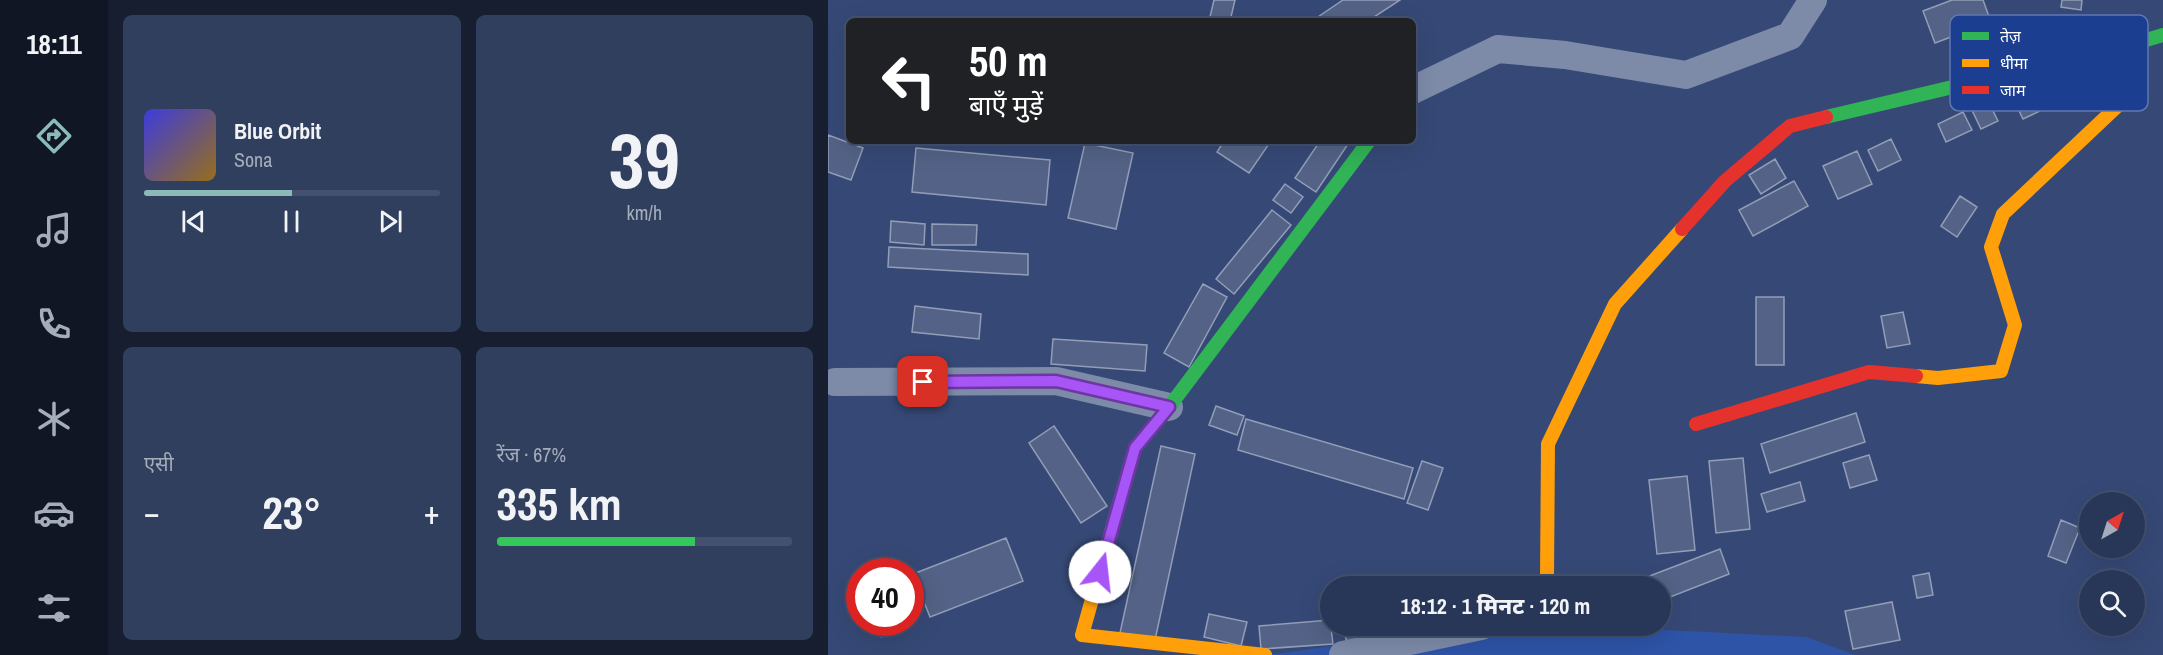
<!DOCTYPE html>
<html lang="hi">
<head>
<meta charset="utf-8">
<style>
	:root { --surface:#283758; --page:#303f5e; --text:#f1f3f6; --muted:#a5acba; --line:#44516e; --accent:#8bbbb9 }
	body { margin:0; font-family:"Archivo Narrow","Noto Sans Devanagari",sans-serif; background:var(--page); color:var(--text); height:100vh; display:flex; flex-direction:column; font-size:22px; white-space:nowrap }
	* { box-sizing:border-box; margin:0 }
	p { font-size:20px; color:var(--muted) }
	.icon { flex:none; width:33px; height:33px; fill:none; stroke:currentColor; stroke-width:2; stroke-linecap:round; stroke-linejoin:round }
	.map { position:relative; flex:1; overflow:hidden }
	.sheet { display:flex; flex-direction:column; gap:15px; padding:15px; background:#161e30; width:720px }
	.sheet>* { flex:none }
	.top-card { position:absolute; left:18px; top:18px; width:570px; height:126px; border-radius:9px; box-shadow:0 6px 24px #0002,0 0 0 2px var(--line); background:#202124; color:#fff; overflow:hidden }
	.needle { width:39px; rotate:39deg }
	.controls { position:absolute; left:1251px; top:492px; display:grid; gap:12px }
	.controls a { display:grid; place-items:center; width:66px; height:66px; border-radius:50%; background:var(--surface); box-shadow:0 6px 24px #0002,0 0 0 2px var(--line); font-size:30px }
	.speed { position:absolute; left:18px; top:558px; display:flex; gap:12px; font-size:30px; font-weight:700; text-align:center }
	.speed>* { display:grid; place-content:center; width:78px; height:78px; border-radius:50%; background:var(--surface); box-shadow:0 6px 24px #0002,0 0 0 2px var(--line); line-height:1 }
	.speed .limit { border:9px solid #d22; background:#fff; color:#111 }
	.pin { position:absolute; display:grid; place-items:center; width:51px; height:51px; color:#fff; margin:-26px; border-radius:12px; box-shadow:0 3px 9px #0006 }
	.me { position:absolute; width:66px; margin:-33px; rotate:16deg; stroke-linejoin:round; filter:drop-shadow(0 0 4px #0008) }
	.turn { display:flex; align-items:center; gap:21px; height:126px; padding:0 24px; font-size:27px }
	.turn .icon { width:78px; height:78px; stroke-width:2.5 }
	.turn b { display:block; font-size:42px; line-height:51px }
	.big { font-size:45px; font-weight:800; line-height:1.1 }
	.sheet .card { flex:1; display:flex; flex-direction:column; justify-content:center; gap:9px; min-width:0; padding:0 21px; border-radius:9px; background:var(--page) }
	.sheet .dial { align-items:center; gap:0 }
	.dial b { font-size:78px; line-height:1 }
	.song { display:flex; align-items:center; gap:18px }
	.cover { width:72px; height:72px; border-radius:9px; background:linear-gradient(135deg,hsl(240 70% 55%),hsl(40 70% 35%)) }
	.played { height:6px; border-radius:3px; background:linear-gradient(90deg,var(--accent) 50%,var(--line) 50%) }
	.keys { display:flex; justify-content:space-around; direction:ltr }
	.heat { display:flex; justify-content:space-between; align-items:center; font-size:33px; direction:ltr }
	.charge { height:9px; border-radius:4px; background:linear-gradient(90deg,#34c759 67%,var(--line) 0) }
	.sheet .tiles { flex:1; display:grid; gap:15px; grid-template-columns:repeat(2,1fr) }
	.trip { position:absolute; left:492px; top:576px; width:351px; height:60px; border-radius:30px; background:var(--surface); box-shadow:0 6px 24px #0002,0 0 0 2px var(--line); font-weight:800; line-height:60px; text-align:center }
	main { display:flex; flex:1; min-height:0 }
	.dock { display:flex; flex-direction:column; width:108px; justify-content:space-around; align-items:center; background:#101623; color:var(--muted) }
	.dock .icon { width:42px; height:42px }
	.dock .selected { color:var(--accent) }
	.dock b { font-size:27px; color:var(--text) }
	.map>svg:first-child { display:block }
	.green { fill:#2e54a8 }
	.building { fill:#536286; stroke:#929eb7; stroke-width:1.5 }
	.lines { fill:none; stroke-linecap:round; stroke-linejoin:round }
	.street { stroke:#7d8ba9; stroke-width:28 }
	.fast { stroke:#30b455; stroke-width:14 }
	.slow { stroke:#ff9f0a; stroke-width:14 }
	.jam { stroke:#e5322d; stroke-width:14 }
	.route-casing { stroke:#6d37a1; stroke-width:15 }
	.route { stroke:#a855f7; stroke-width:10 }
	.key { fill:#1b3e91; stroke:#5f78b2; stroke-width:1.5 }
	.key-label { font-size:16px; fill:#fff }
</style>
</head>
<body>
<main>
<nav class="dock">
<b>18:11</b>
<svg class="icon selected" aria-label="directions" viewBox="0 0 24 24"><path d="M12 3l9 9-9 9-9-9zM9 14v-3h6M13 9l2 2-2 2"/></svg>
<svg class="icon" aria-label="music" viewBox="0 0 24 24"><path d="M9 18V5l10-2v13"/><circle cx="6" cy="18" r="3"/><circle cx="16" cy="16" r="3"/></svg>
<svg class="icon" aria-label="phone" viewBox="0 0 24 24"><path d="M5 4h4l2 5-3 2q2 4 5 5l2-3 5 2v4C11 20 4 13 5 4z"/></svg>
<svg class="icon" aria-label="climate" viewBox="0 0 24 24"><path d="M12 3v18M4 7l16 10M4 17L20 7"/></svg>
<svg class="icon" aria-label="car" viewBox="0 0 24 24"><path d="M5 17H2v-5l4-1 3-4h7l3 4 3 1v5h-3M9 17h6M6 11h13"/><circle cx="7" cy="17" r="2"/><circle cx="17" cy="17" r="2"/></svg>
<svg class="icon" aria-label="filters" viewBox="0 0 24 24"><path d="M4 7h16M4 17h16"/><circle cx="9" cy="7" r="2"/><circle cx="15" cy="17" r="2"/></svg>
</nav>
<section class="sheet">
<div class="tiles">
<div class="card">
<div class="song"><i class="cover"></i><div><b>Blue Orbit</b><p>Sona</p></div></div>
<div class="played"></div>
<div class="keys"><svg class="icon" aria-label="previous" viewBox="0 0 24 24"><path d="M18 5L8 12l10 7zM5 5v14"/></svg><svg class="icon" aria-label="pause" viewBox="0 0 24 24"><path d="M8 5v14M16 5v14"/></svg><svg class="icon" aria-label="next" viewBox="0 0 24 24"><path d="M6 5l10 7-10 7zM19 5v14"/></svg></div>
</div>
<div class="card dial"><b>39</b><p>km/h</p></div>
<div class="card"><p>एसी</p>
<div class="heat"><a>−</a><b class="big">23°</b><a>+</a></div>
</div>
<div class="card"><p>रेंज · 67%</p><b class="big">335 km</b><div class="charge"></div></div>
</div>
</section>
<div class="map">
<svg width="1335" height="655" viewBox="0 0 1335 655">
	<rect width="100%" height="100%" fill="#364976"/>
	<!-- green -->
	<path class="green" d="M650,626H760L978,637L1027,655H440Z"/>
	<!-- building -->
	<path class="building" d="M386,0H407L402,21H381Z
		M515,0H572L540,21H484Z
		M1124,0H1155L1163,22L1107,43L1095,11Z
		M1234,0H1254L1253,10L1233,7Z
		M1217,80L1229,103L1195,119L1184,96Z
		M1159,99L1170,121L1153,129L1143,108Z
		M1135,112L1144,130L1118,142L1110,124Z
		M0,135L35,148L23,180L0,172Z
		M1063,139L1073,160L1050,171L1040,150Z
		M396,141H443L421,173L389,152Z
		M492,141H522L488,192L467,178Z
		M257,143L305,153L288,229L240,218Z
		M88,148L222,160L218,205L84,192Z
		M1029,151L1044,184L1010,199L995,166Z
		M947,159L958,178L933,194L921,175Z
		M966,181L980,206L925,236L911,210Z
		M457,184L475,197L463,213L445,200Z
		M1132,196L1149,207L1129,237L1113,226Z
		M444,210L463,225L406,294L388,279Z
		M63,221L97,224L96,245L62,242Z
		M104,224L149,225L148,245H104Z
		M61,247L200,254V275L60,267Z
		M375,284L399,297L361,367L336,353Z
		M928,297H956V365H928Z
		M87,306L153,314L151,339L84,332Z
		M1075,312L1082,344L1059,348L1053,316Z
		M225,339L319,345L317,371L223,364Z
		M388,406L416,416L409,435L381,425Z
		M1028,413L1037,442L942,473L933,444Z
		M418,419L585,468L576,499L410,450Z
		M226,426L279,506L253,523L201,443Z
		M333,446L367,454L327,640L292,633Z
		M1041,455L1049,480L1022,488L1015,463Z
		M915,458L922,529L888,533L881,461Z
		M594,461L615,468L600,510L579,503Z
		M859,476L867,550L829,554L821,480Z
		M972,482L977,501L939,512L933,494Z
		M1233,520L1252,528L1238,563L1220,556Z
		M178,538L195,581L102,617L85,574Z
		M892,549L901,574L832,601V586H822L819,577Z
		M1101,573L1105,595L1089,598L1085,576Z
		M653,576L655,586H632L631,580Z
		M1064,602L1072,640L1025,649L1017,611Z
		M381,614L419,622L413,646L376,637Z
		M82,620L84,624L53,637L47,622H82Z
		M502,620L505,644L433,649L431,626Z
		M514,626H568L519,642Z"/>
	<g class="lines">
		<!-- street -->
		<path class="street" d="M585,90L670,49L737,55L858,75L962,36L985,0
			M7,382L228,381L341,407
			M515,655L653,626"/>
		<!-- fast -->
		<path class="fast" d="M998,117L1302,45L1335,35
			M275,560L307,448L341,407L541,141"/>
		<!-- slow -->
		<path class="slow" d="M1088,376L1110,378L1173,371L1187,325L1163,247L1175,214L1298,98L1302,45
			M275,560L254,635L437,655
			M713,586L719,578L720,444L787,304L854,229"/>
		<!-- jam -->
		<path class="jam" d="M854,229L897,181L962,126L998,117
			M868,424L1041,372L1088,376"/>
	</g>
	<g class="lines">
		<defs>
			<path id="route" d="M95,382L228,381L341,407L307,448L272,572"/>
		</defs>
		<!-- route casing -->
		<use href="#route" class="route-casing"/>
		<!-- route -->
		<use href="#route" class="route"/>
	</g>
	<!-- legend -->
	<rect x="1122" y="15" width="198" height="96" rx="9" class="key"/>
	<rect x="1134" y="32" width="27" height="8" fill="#30b455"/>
	<rect x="1134" y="59" width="27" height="8" fill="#ff9f0a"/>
	<rect x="1134" y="86" width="27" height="8" fill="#e5322d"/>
	<g class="key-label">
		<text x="1172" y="42">तेज़</text>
		<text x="1172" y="69">धीमा</text>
		<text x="1172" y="96">जाम</text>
	</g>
</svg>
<div class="controls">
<a><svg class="needle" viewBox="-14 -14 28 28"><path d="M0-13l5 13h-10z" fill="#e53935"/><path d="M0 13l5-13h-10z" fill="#a5acba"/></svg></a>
<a><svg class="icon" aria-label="search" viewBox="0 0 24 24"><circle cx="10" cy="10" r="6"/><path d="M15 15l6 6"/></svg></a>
</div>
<div class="speed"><div class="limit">40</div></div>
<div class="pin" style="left:95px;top:382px;background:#d93025"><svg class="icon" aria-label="arrive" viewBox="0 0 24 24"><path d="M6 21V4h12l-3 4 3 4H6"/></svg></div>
<svg class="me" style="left:272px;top:572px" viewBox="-20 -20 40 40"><circle r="19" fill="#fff"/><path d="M0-13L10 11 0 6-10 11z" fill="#a855f7"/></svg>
<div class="trip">18:12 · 1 मिनट · 120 m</div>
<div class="top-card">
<div class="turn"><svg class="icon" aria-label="left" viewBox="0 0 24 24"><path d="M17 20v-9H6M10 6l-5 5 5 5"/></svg><div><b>50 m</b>बाएँ मुड़ें</div></div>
</div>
</div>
</main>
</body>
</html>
